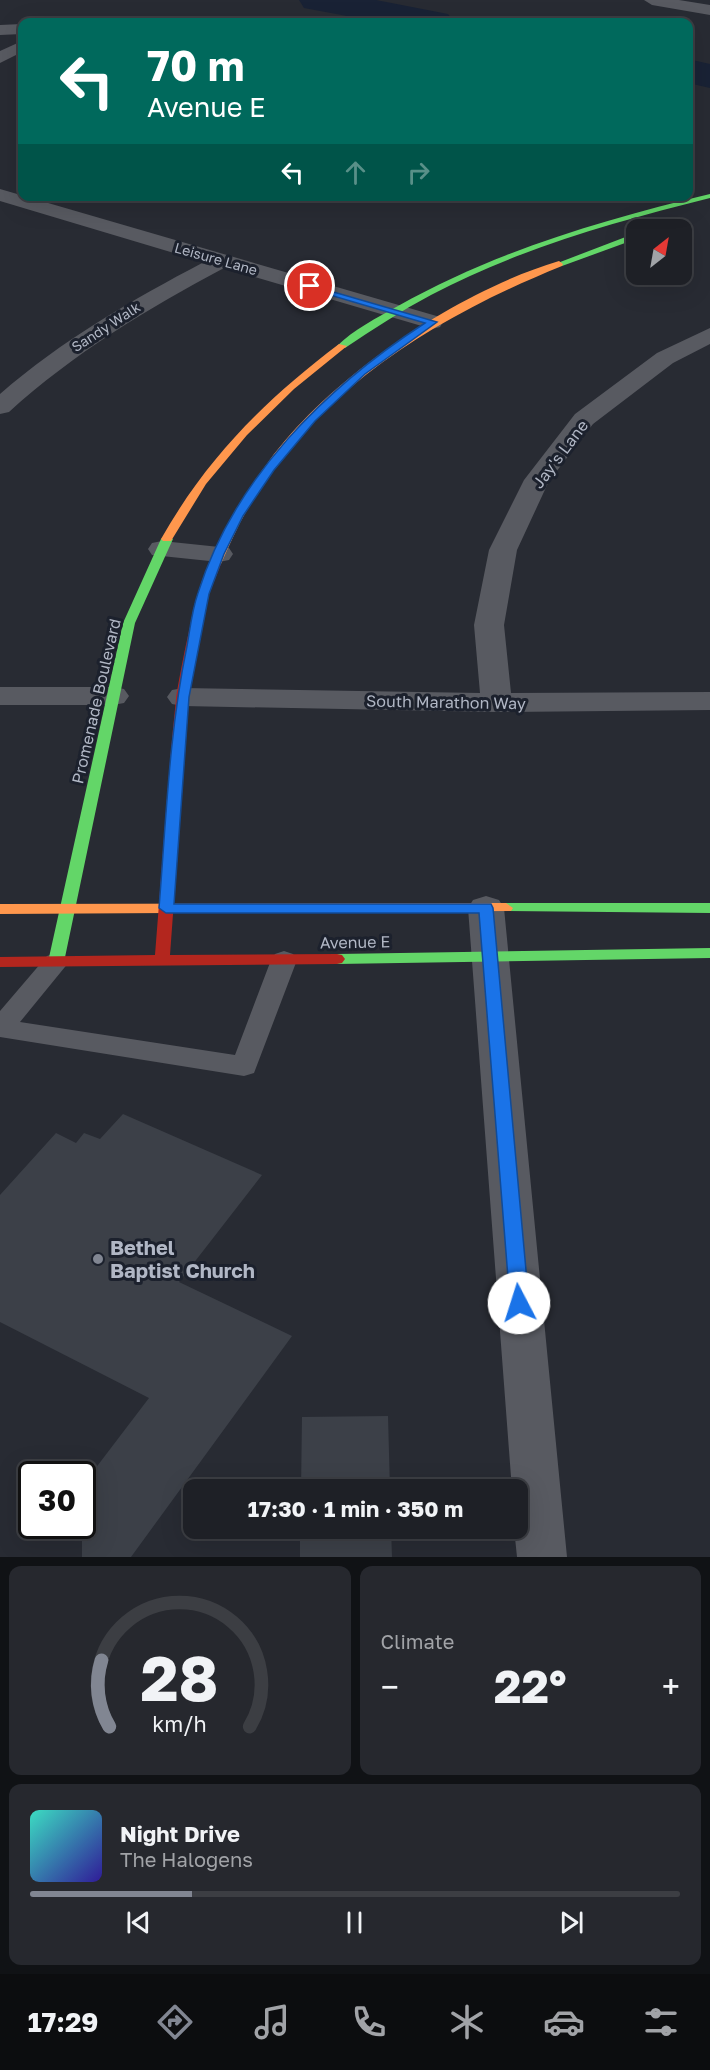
<!DOCTYPE html>
<html lang="en">
<head>
<meta charset="utf-8">
<style>
	:root { --surface:#1e2026; --page:#26282e; --text:#f1f3f6; --muted:#a1a3a7; --line:#3c3e43; --accent:#818692 }
	body { margin:0; font-family:"Golos Text",sans-serif; background:var(--page); color:var(--text); height:100vh; display:flex; flex-direction:column; font-size:22px; white-space:nowrap }
	* { box-sizing:border-box; margin:0 }
	p { font-size:20px; color:var(--muted) }
	.icon { flex:none; width:33px; height:33px; fill:none; stroke:currentColor; stroke-width:2; stroke-linecap:round; stroke-linejoin:round }
	.map { position:relative; height:1557px; overflow:hidden }
	.sheet { display:flex; flex-direction:column; gap:9px; padding:9px; background:#101215; flex:1 }
	.sheet>* { flex:none }
	.banner { position:absolute; left:18px; top:18px; width:675px; height:183px; border-radius:12px; box-shadow:0 6px 24px #0002,0 0 0 2px var(--line); background:#00695c; color:#fff; overflow:hidden }
	.needle { width:39px; rotate:31deg }
	.buttons { position:absolute; left:626px; top:219px; display:grid; gap:12px }
	.buttons a { display:grid; place-items:center; width:66px; height:66px; border-radius:12px; background:var(--surface); box-shadow:0 6px 24px #0002,0 0 0 2px var(--line); font-size:30px }
	.speed { position:absolute; left:18px; top:1461px; display:flex; gap:12px; font-size:30px; font-weight:700; text-align:center }
	.speed>* { display:grid; place-content:center; width:78px; height:78px; border-radius:50%; background:var(--surface); box-shadow:0 6px 24px #0002,0 0 0 2px var(--line); line-height:1 }
	.speed .limit { border:3px solid #111; border-radius:9px; background:#fff; color:#111 }
	.pin { position:absolute; display:grid; place-items:center; width:51px; height:51px; color:#fff; margin:-26px; border:3px solid #fff; border-radius:50%; box-shadow:0 2px 6px #0007 }
	.me { position:absolute; width:66px; margin:-33px; rotate:355deg; stroke-linejoin:round; filter:drop-shadow(0 0 4px #0008) }
	.turn { display:flex; align-items:center; gap:21px; height:126px; padding:0 30px; font-size:27px }
	.turn .icon { width:78px; height:78px; stroke-width:2.5 }
	.turn b { display:block; font-size:42px; line-height:51px }
	.lanes { display:flex; align-items:center; height:57px; padding:0 30px; background:#0003; justify-content:center; gap:30px; direction:ltr }
	.lanes .off { opacity:.35 }
	.big { font-size:45px; font-weight:700; line-height:1.1 }
	.sheet .widget { flex:1; display:flex; flex-direction:column; justify-content:center; gap:9px; min-width:0; padding:0 21px; border-radius:12px; background:var(--page) }
	.sheet .dial { align-items:center; gap:0 }
	.dial svg { height:156px; overflow:visible; fill:none; stroke:var(--line); stroke-width:7; stroke-linecap:round; text-anchor:middle }
	.dial text { fill:var(--text); stroke:none }
	.song { display:flex; align-items:center; gap:18px }
	.cover { width:72px; height:72px; border-radius:9px; background:linear-gradient(135deg,hsl(170 70% 55%),hsl(250 70% 35%)) }
	.played { height:6px; border-radius:3px; background:linear-gradient(90deg,var(--accent) 25%,var(--line) 25%) }
	.keys { display:flex; justify-content:space-around; direction:ltr }
	.heat { display:flex; justify-content:space-between; align-items:center; font-size:33px; direction:ltr }
	.sheet .tiles { flex:1; display:grid; gap:9px; grid-template-columns:1fr 1fr }
	.widget:last-child { grid-column:span 2 }
	.trip { position:absolute; left:183px; top:1479px; width:345px; height:60px; border-radius:12px; background:var(--surface); box-shadow:0 6px 24px #0002,0 0 0 2px var(--line); font-weight:700; line-height:60px; text-align:center }
	.tab-bar { display:flex; height:96px; justify-content:space-around; align-items:center; background:#0c0d0f; color:var(--muted) }
	.tab-bar .icon { width:42px; height:42px }
	.tab-bar .active { color:var(--accent) }
	.tab-bar b { font-size:27px; color:var(--text) }
	.map>svg:first-child { display:block }
	.lines { fill:none; stroke-linecap:round; stroke-linejoin:round }
	.river { fill:#192235; fill-rule:evenodd }
	.building { fill:#3c4048 }
	.lane { fill:#585a61; fill-rule:evenodd }
	.street { fill:#585a61; fill-rule:evenodd }
	.fast { fill:#63d668; fill-rule:evenodd }
	.slow { fill:#ff974d; fill-rule:evenodd }
	.jam { fill:#b3261e; fill-rule:evenodd }
	.route { fill:#1a73e8; stroke:#114b97; stroke-width:1.5 }
	.poi-dot { fill:#818692; stroke:#1c212d; stroke-width:2 }
	.labels { text-anchor:middle; stroke-width:6; stroke-linejoin:round; paint-order:stroke }
	.far-street-label { font-size:14px; fill:#b1b7c5; stroke:#1c212d }
	.street-label { font-size:16px; fill:#b1b7c5; stroke:#1c212d }
	.near-poi-label { font-size:20px; font-weight:bold; fill:#b1b7c5; stroke:#1c212d; text-anchor:start }
</style>
</head>
<body>
<div class="map">
<svg width="710" height="1557" viewBox="0 0 710 1557">
	<rect width="100%" height="100%" fill="#282b33"/>
	<g class="lines">
		<!-- river -->
		<path class="river" d="M299,0H376L448,14L454,22H379L304,8Z
			M688,59L710,64V88L688,83Z"/>
	</g>
	<!-- building -->
	<path class="building" d="M123,1114L262,1175L179,1282L292,1336L131,1557H82V1486L149,1398L0,1322V1195L56,1133L76,1143L84,1133L100,1139Z
		M388,1416L390,1490H301L302,1417Z
		M300,1528H391L392,1557H300Z"/>
	<g class="lines">
		<!-- lane -->
		<path class="lane" d="M284,951L293,954L297,960L254,1073L244,1076L0,1037V1011L47,956L56,953L65,956L69,962L20,1022L235,1055L271,960L275,954Z"/>
		<!-- street -->
		<path class="street" d="M644,0H679L710,5V15L652,5Z
			M22,24V34L0,35V25Z
			M22,41V52L0,63V51Z
			M0,189L440,317L443,322L440,327L432,329L224,268C147,309 74,353 9,412L0,414V394C62,340 132,300 204,262L0,201Z
			M710,328V344L673,363L593,424L549,481L517,550L504,625L511,693L710,692V710L496,712L183,706L172,704L167,697L172,690L183,688L480,693L474,625L489,550L524,480L575,414L657,353Z
			M162,541L229,548L233,554L229,560L219,562L152,555L148,549L152,543Z
			M0,687H113L124,689L129,696L124,703L113,705H0Z
			M486,896L499,900L504,908L567,1557H517L514,1528H518V1490H512L468,908L473,900Z"/>
		<!-- fast -->
		<path class="fast" d="M710,194V198C614,222 518,249 431,295C401,311 373,329 345,348L337,346C353,330 378,317 398,306C496,251 602,220 710,194Z
			M636,233V239L562,266L555,264Z
			M167,536L173,539L135,623L64,962L61,966H51L48,962L123,623L161,539Z
			M506,903H710V913L501,911L499,908Z
			M710,948V958L337,964L332,963L329,959L332,955L337,954Z"/>
		<!-- slow -->
		<path class="slow" d="M559,261L563,264L562,266C436,317 317,389 247,510C237,527 229,546 221,564L219,566H211L209,564C227,528 245,493 269,461C331,376 458,291 559,261Z
			M339,344L347,346L294,389L247,435L206,484L171,541H163L161,539C207,458 265,400 339,344Z
			M506,903L513,908L511,911L0,914V904Z"/>
		<!-- jam -->
		<path class="jam" d="M215,561L221,564L209,594L189,697L170,955L337,954L342,955L345,959L342,963L337,964L0,967V957L155,955C162,870 167,784 176,699C179,679 199,566 215,561Z"/>
	</g>
	<!-- route -->
	<path class="route" d="M306,284L437,322L365,374L315,421L274,470L243,516L224,554L209,594L189,697L174,904H491L493,908L529,1303L526,1308L519,1310L513,1308L510,1303L479,913H166L159,908C166,821 169,732 187,646C190,629 192,610 198,593C234,478 326,387 425,323L306,288Z"/>
	<!-- markers -->
	<circle class="poi-dot" cx="98" cy="1259" r="6"/>
	<g class="labels">
		<!-- far-street labels -->
		<g class="far-street-label">
			<text transform="translate(216 259) rotate(16)" y="5">Leisure Lane</text>
			<text transform="translate(106 327) rotate(-33)" y="5">Sandy Walk</text>
		</g>
		<!-- street labels -->
		<g class="street-label">
			<text transform="translate(560 454) rotate(-53)" y="6">Jay's Lane</text>
			<text transform="translate(96 701) rotate(-77)" y="6">Promenade Boulevard</text>
			<text transform="translate(446 702) rotate(1)" y="6">South Marathon Way</text>
			<text transform="translate(355 942) rotate(-1)" y="6">Avenue E</text>
		</g>
		<!-- near-poi labels -->
		<g class="near-poi-label">
			<text x="110" y="1255">Bethel<tspan x="110" dy="23">Baptist Church</tspan></text>
		</g>
	</g>
</svg>
<div class="buttons">
<a><svg class="needle" viewBox="-14 -14 28 28"><path d="M0-13l5 13h-10z" fill="#e53935"/><path d="M0 13l5-13h-10z" fill="#a1a3a7"/></svg></a>
</div>
<div class="speed"><div class="limit">30</div></div>
<div class="pin" style="left:310px;top:286px;background:#d93025"><svg class="icon" aria-label="arrive" viewBox="0 0 24 24"><path d="M6 21V4h12l-3 4 3 4H6"/></svg></div>
<svg class="me" style="left:519px;top:1303px" viewBox="-20 -20 40 40"><circle r="19" fill="#fff"/><path d="M0-13L10 11 0 6-10 11z" fill="#1a73e8"/></svg>
<div class="trip">17:30 · 1 min · 350 m</div>
<div class="banner">
<div class="turn"><svg class="icon" aria-label="left" viewBox="0 0 24 24"><path d="M17 20v-9H6M10 6l-5 5 5 5"/></svg><div><b>70 m</b>Avenue E</div></div>
<div class="lanes"><svg class="icon" aria-label="left" viewBox="0 0 24 24"><path d="M17 20v-9H6M10 6l-5 5 5 5"/></svg><svg class="icon off" aria-label="ahead" viewBox="0 0 24 24"><path d="M12 20V5M6 11l6-6 6 6"/></svg><svg class="icon off" aria-label="right" viewBox="0 0 24 24"><path d="M7 20v-9h11M14 6l5 5-5 5"/></svg></div>
</div>
</div>
<section class="sheet">
<div class="tiles">
<div class="widget dial"><svg viewBox="0 0 100 80">
<path d="M14 69A42 42 0 1 1 86 69"/>
<path d="M14 69A42 42 0 0 1 10 35" stroke="#818692"/>
<text x="50" y="56" font-size="32" font-weight="700">28</text>
<text x="50" y="72" font-size="11">km/h</text>
</svg></div>
<div class="widget"><p>Climate</p>
<div class="heat"><a>−</a><b class="big">22°</b><a>+</a></div>
</div>
<div class="widget">
<div class="song"><i class="cover"></i><div><b>Night Drive</b><p>The Halogens</p></div></div>
<div class="played"></div>
<div class="keys"><svg class="icon" aria-label="previous" viewBox="0 0 24 24"><path d="M18 5L8 12l10 7zM5 5v14"/></svg><svg class="icon" aria-label="pause" viewBox="0 0 24 24"><path d="M8 5v14M16 5v14"/></svg><svg class="icon" aria-label="next" viewBox="0 0 24 24"><path d="M6 5l10 7-10 7zM19 5v14"/></svg></div>
</div>
</div>
</section>
<nav class="tab-bar">
<b>17:29</b>
<svg class="icon active" aria-label="directions" viewBox="0 0 24 24"><path d="M12 3l9 9-9 9-9-9zM9 14v-3h6M13 9l2 2-2 2"/></svg>
<svg class="icon" aria-label="music" viewBox="0 0 24 24"><path d="M9 18V5l10-2v13"/><circle cx="6" cy="18" r="3"/><circle cx="16" cy="16" r="3"/></svg>
<svg class="icon" aria-label="phone" viewBox="0 0 24 24"><path d="M5 4h4l2 5-3 2q2 4 5 5l2-3 5 2v4C11 20 4 13 5 4z"/></svg>
<svg class="icon" aria-label="climate" viewBox="0 0 24 24"><path d="M12 3v18M4 7l16 10M4 17L20 7"/></svg>
<svg class="icon" aria-label="car" viewBox="0 0 24 24"><path d="M5 17H2v-5l4-1 3-4h7l3 4 3 1v5h-3M9 17h6M6 11h13"/><circle cx="7" cy="17" r="2"/><circle cx="17" cy="17" r="2"/></svg>
<svg class="icon" aria-label="filters" viewBox="0 0 24 24"><path d="M4 7h16M4 17h16"/><circle cx="9" cy="7" r="2"/><circle cx="15" cy="17" r="2"/></svg>
</nav>
</body>
</html>
